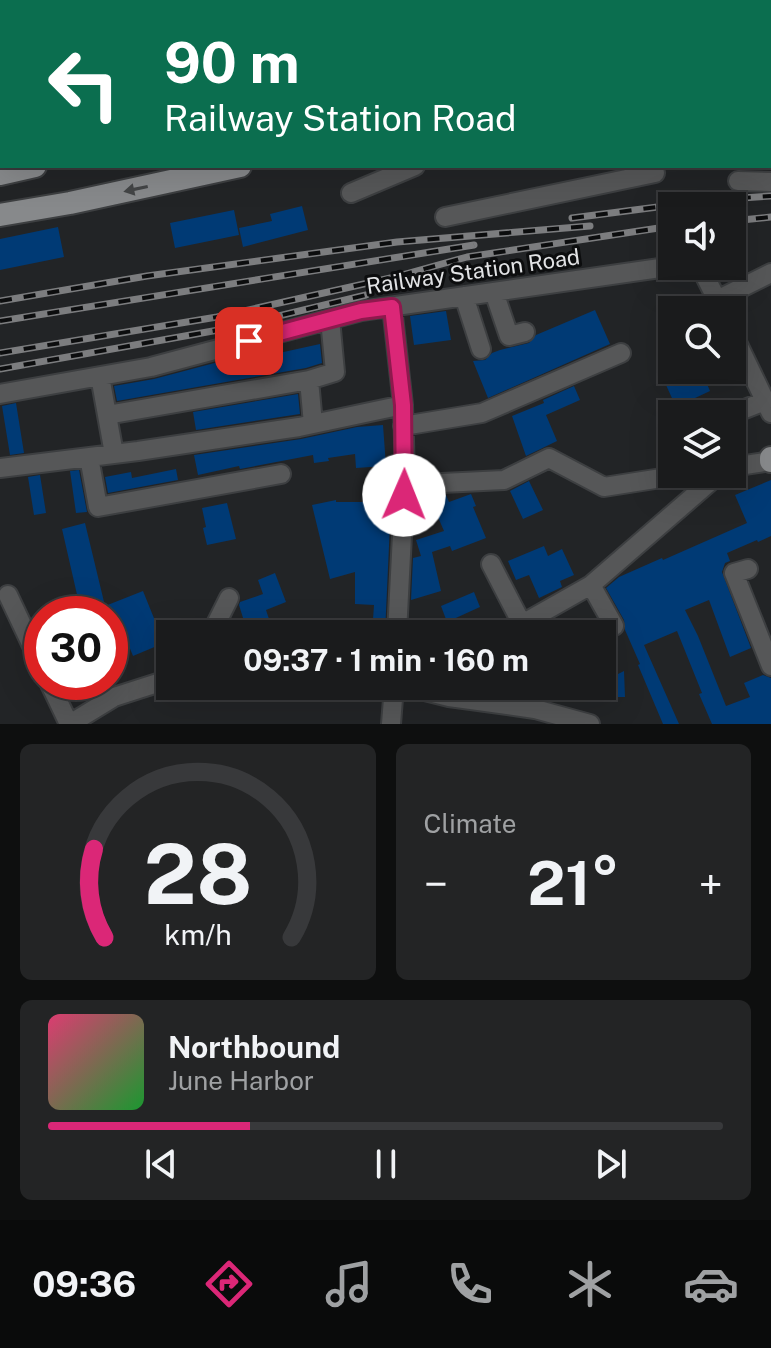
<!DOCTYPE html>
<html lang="en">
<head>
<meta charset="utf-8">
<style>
	:root { --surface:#1a1b1c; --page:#232425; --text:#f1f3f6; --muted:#9fa1a3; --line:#38393b; --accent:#db2777 }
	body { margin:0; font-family:"Public Sans",sans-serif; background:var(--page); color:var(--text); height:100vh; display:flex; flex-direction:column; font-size:30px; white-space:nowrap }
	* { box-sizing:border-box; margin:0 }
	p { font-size:26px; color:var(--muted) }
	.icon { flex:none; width:44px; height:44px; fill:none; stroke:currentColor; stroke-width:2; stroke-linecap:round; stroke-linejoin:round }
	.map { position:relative; height:724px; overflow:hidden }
	.side { display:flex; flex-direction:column; gap:20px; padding:20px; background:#0e0f0f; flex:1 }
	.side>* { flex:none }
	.banner { position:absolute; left:0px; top:0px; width:772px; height:168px; box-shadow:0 8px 32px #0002,0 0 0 2px var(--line); background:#0b6e4f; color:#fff; overflow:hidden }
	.buttons { position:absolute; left:658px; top:192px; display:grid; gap:16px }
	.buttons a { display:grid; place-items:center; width:88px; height:88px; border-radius:0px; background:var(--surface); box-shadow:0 8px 32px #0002,0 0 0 2px var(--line); font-size:40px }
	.speed { position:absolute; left:24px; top:596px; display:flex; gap:16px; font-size:40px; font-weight:700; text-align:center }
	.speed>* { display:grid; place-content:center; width:104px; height:104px; border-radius:50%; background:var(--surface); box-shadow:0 8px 32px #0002,0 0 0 2px var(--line); line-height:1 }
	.speed .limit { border:12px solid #d22; background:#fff; color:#111 }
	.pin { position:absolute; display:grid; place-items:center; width:68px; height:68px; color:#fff; margin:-34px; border-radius:16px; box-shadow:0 4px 12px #0006 }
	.me { position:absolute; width:88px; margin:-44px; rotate:1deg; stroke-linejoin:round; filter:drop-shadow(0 0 6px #0008) }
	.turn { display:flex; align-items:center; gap:28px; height:168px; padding:0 32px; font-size:36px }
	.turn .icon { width:104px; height:104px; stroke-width:2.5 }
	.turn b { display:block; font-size:56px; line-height:68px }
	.big { font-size:60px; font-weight:700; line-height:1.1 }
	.side .card { flex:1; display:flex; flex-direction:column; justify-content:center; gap:12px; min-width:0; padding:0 28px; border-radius:12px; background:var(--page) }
	.side .dial { align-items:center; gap:0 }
	.dial svg { height:208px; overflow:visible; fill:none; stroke:var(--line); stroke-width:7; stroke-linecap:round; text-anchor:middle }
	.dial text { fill:var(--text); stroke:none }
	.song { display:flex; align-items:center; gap:24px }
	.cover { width:96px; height:96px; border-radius:12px; background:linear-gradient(135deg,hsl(340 70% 55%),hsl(130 70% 35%)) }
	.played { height:8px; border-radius:4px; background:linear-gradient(90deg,var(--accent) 30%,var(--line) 30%) }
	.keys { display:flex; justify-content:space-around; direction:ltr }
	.heat { display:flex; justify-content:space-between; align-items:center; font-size:44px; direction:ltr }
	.side .tiles { flex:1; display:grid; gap:20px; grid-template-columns:1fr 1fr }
	.card:last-child { grid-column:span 2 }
	.trip { position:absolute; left:156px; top:620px; width:460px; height:80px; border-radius:0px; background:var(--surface); box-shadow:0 8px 32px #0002,0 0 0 2px var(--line); font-weight:700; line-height:80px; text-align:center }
	.menu { display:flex; height:128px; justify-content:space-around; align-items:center; background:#0a0b0b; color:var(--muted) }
	.menu .icon { width:56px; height:56px }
	.menu .selected { color:var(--accent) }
	.menu b { font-size:36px; color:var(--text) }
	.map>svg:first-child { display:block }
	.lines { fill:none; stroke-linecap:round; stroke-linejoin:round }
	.canal { stroke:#00112f; stroke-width:14 }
	.building { fill:#003a75 }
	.minor-casing { stroke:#3d3f41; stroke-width:22 }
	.major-casing { stroke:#3d3f41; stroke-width:26 }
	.minor { stroke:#565758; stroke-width:18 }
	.major { stroke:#87898b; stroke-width:22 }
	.rail-casing { stroke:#7c7d7f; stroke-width:7 }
	.rail { stroke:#0c0d0e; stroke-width:4; stroke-dasharray:12; stroke-linecap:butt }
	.oneway { fill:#434546 }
	.route-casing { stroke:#8e194d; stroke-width:20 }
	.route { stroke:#db2777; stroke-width:14 }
	.labels { text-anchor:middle; stroke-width:6; stroke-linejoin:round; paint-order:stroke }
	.street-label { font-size:22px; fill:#e2e3e5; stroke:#0c0d0e }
</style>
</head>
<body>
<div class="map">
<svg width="771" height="724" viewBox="0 0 771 724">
	<rect width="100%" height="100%" fill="#222426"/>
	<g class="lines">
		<!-- canal -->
		<path class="canal" d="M484,2L487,0
			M0,147L2,146"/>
	</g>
	<!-- building -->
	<path class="building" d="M302,206L308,230L243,247L239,228L272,221L270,214Z
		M234,210L239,235L175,248L170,223Z
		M58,227L64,257L0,270V239Z
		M595,310L610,344L488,398L473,361L485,360L492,353L500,350L529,343L536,335Z
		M446,311L451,340L414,345L410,316Z
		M320,344L322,363L306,368L117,401L114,386L154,379L241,356L242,361Z
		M699,370H701L710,391L676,407L666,385Z
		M574,386L580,400L546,415L557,441L526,456L512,416L544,403L543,400Z
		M298,394L300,414L196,430L193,412Z
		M16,403L24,453L10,455L2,406Z
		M383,425L386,466L356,468L355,454L328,458L329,461L314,463L313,455L240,469L239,466L198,475L194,455L301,439L357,427Z
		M176,469L178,480L108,493L105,477L131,472L132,478Z
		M79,470L87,512L76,513L70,471Z
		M40,475L46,513L34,515L28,477Z
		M771,480V536L758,542L757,540L727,553L730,561L725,563L722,572L751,648L730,657L709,600L685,610L698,636L726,706L750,697L744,683L763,675L771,678V724H712L699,694L702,693L677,631L644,645L679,724H663L638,665L640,664L625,630L624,620L606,588L619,577L662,558L663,560L747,523L735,495Z
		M529,481L543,510L523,519L510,491Z
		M471,494L476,506L473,507L486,538L452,551L450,546L432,552L441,591L411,600L413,558L421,556L416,540L444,531L431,501L446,495L449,502Z
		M336,500V502H391L385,634H372L374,605L355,604V572L330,579L312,505Z
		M227,503L236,539L207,545L203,528L206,527L202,508Z
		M85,523L105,606L143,591L164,643L133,656L116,614H78L74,600L78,599L62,529Z
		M544,546L548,556L562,549L574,575L560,581L562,587L539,598L529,575L516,580L508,561Z
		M275,573L286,602L266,610L274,634H248L239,605L240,602L263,594L258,580Z
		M474,592L480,607L447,622L441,606Z
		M602,629L610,637L618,674L624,671L625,697H601Z
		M266,686H310V688L271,701Z"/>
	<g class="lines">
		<defs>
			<path id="minor" d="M542,0L543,2
				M99,2L110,0
				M280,2L287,0
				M0,21H2
				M0,61H2
				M770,86H771
				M738,181L771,182
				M351,193L415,166
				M445,217L655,173L651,166
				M700,266L722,310
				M494,292L509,336L525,332
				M464,296L481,349
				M717,300L771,273
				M392,307L403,405L405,475L397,634
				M732,332L771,413
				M100,376L114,454
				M0,394L151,367L361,311L674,266
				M732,414L765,401
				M107,415L309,380
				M313,424L309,380L335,372L330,319
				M403,426L482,413L621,353
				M89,457L98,507L281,474
				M732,467L771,461
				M0,468L138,451L299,427L403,405
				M404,495L442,483L504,480L549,458L604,487L687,474
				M491,564L522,624L591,585L719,474
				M748,569L734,573L771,666
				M591,585L614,626
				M8,595L42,667
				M211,634L229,598
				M49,682L69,724
				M405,686L449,697L535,709L590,724
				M70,724L114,697L170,679
				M391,724L394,686"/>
			<path id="major" d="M557,0L558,2
				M587,2L591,0
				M683,2L687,0
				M0,174L35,166
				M0,215L70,203L240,166
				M771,458V461"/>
		</defs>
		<!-- minor casing -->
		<use href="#minor" class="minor-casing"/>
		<!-- major casing -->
		<use href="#major" class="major-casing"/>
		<!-- minor -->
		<use href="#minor" class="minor"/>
		<!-- major -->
		<use href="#major" class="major"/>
		<defs>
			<path id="rail" d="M572,218L712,200L771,196
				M732,221L771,217
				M0,301L147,276L397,242L590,226
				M0,321L474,245
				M0,353L217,317L395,277L467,257L672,226
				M0,369L224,329L366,295"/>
		</defs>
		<!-- rail casing -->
		<use href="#rail" class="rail-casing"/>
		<!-- rail -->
		<use href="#rail" class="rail"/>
	</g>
	<!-- one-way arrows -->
	<defs><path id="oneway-solid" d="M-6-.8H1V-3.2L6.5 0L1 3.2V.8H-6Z" transform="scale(2)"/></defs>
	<use class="oneway" href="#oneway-solid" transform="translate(136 189) rotate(168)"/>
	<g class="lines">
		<defs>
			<path id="route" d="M249,341L361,311L392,307L403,405L404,495"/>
		</defs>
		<!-- route casing -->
		<use href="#route" class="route-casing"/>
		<!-- route -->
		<use href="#route" class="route"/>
	</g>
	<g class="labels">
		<!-- street labels -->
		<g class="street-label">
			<text transform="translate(473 271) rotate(-8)" y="8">Railway Station Road</text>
		</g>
	</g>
</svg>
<div class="buttons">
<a><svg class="icon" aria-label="sound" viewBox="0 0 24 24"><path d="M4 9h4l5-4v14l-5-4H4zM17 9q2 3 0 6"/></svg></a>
<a><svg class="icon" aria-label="search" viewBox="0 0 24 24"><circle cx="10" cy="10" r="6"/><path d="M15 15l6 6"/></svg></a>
<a><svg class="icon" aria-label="layers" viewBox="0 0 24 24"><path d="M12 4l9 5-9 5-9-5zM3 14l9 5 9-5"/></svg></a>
</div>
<div class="speed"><div class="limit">30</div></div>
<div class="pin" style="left:249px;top:341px;background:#d93025"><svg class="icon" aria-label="arrive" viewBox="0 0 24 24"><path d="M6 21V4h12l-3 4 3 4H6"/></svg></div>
<svg class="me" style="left:404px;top:495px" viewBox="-20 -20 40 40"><circle r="19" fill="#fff"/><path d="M0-13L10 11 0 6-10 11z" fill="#db2777"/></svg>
<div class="trip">09:37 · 1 min · 160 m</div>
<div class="banner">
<div class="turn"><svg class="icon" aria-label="left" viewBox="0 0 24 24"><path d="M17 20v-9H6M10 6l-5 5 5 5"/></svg><div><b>90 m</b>Railway Station Road</div></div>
</div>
</div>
<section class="side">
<div class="tiles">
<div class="card dial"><svg viewBox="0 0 100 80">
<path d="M14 69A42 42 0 1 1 86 69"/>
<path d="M14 69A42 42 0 0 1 10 35" stroke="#db2777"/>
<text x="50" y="56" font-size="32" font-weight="700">28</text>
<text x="50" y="72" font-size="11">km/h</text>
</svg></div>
<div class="card"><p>Climate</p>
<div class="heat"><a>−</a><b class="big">21°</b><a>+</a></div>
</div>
<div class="card">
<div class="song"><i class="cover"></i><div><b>Northbound</b><p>June Harbor</p></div></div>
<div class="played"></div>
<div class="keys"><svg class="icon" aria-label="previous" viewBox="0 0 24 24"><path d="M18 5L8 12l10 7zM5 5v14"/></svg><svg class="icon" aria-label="pause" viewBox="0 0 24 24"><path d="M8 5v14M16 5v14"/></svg><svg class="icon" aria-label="next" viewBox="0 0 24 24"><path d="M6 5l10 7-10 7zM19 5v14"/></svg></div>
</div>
</div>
</section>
<nav class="menu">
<b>09:36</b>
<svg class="icon selected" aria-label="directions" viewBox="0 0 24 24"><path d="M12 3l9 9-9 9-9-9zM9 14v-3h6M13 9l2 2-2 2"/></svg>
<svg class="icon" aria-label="music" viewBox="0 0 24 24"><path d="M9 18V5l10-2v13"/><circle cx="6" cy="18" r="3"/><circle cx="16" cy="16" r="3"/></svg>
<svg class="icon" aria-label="phone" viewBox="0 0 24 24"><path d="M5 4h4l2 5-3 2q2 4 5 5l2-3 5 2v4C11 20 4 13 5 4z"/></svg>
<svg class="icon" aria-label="climate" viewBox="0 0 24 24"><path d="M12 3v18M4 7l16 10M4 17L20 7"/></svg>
<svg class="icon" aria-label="car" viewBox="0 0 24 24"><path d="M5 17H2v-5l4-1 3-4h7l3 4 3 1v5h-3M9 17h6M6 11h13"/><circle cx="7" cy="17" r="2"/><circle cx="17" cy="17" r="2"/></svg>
</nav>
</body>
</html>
